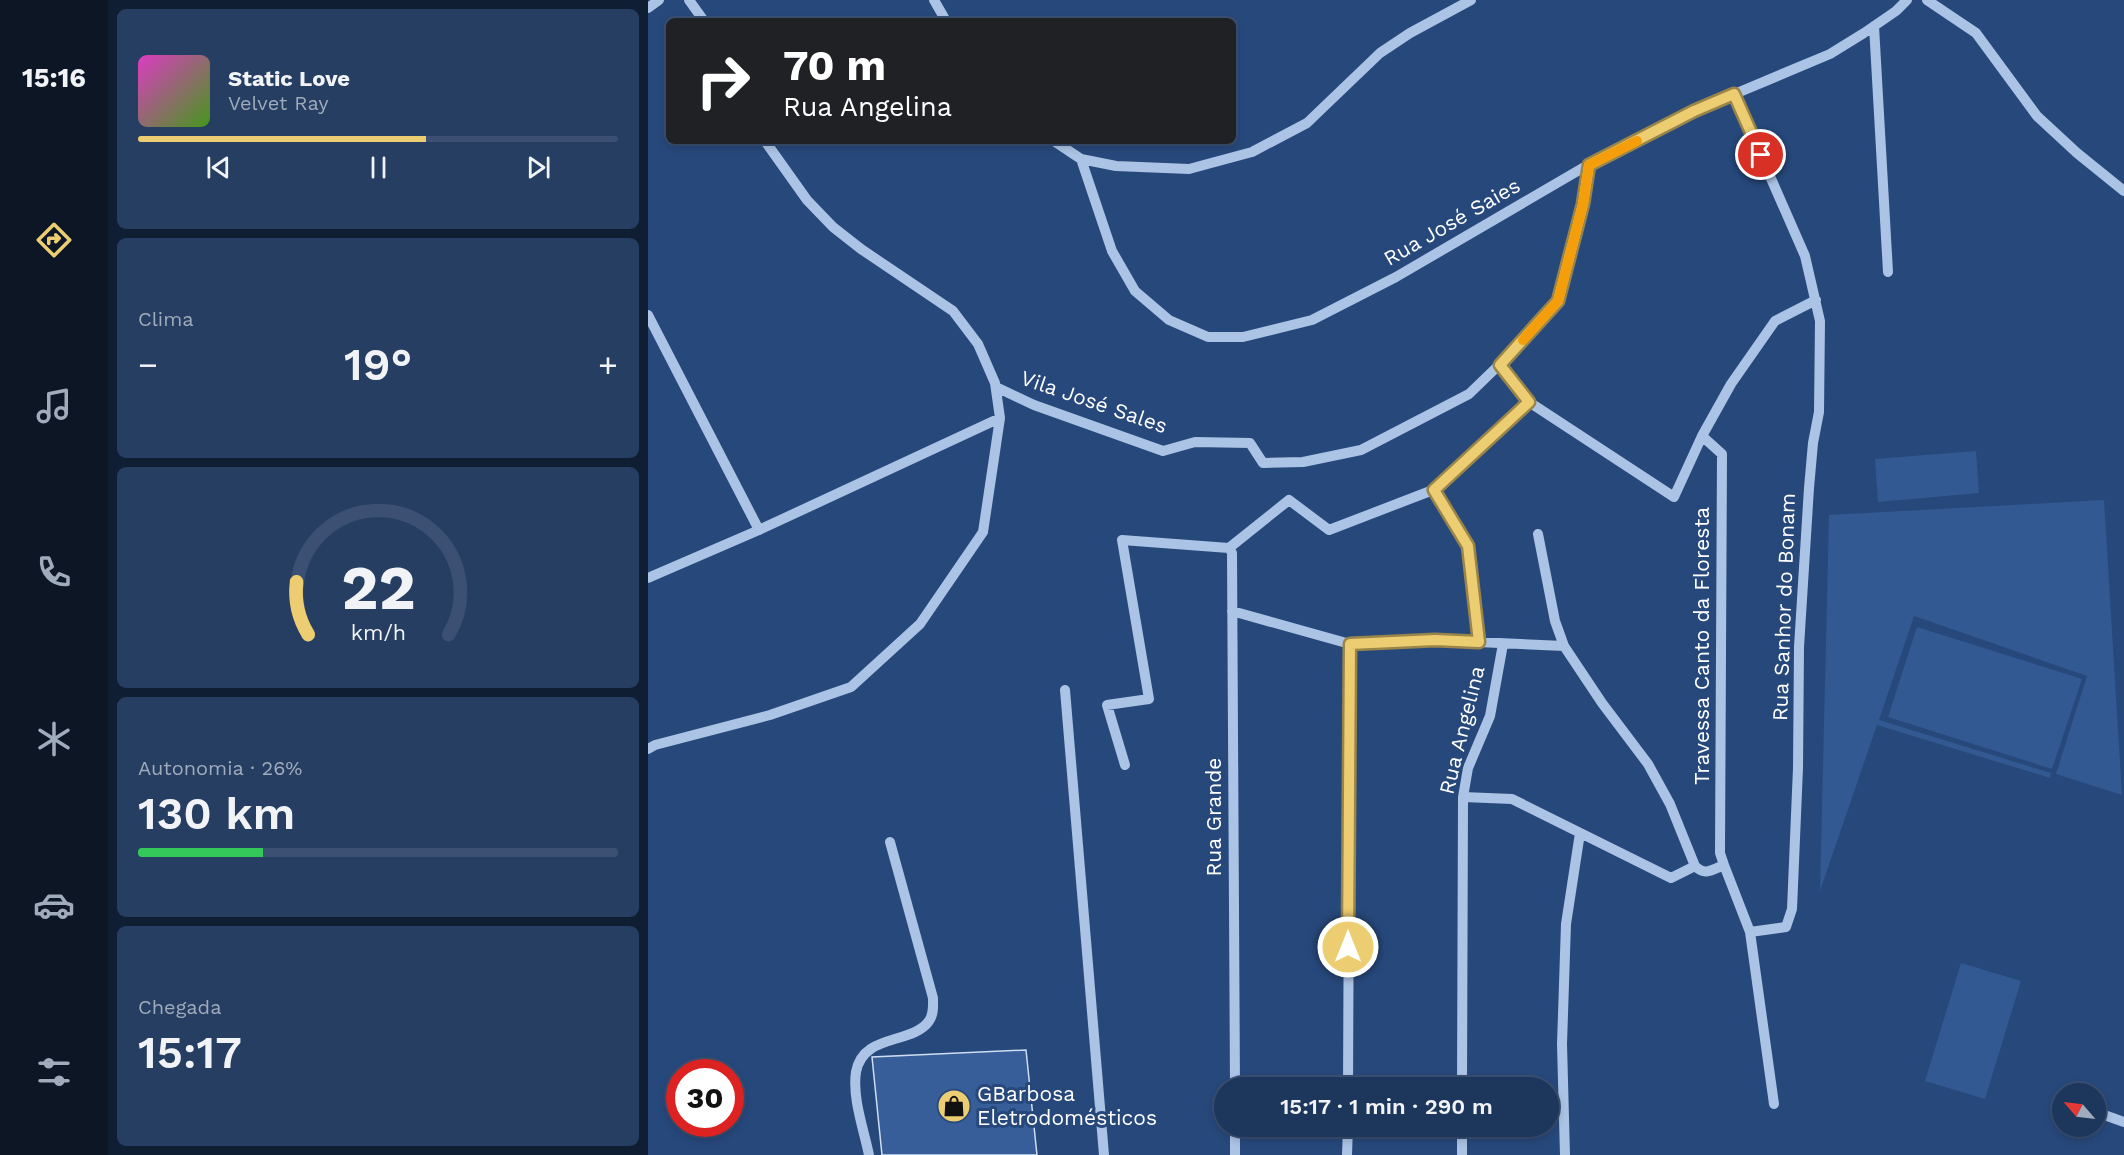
<!DOCTYPE html>
<html lang="pt">
<head>
<meta charset="utf-8">
<style>
	:root { --surface:#1d365c; --page:#253e62; --text:#f1f3f6; --muted:#a0abbb; --line:#3b5072; --accent:#eccd71 }
	body { margin:0; font-family:"Work Sans",sans-serif; background:var(--page); color:var(--text); height:100vh; display:flex; flex-direction:column; font-size:22px; white-space:nowrap }
	* { box-sizing:border-box; margin:0 }
	p { font-size:20px; color:var(--muted) }
	.icon { flex:none; width:33px; height:33px; fill:none; stroke:currentColor; stroke-width:2; stroke-linecap:round; stroke-linejoin:round }
	.map { position:relative; flex:1; overflow:hidden }
	.details { display:flex; flex-direction:column; gap:9px; padding:9px; background:#101e33; width:540px }
	.details>* { flex:none }
	.banner { position:absolute; left:18px; top:18px; width:570px; height:126px; border-radius:9px; box-shadow:0 3px 9px #0003,0 0 0 2px var(--line); background:#202124; color:#fff; overflow:hidden }
	.needle { width:39px; rotate:298deg }
	.tools { position:absolute; left:1404px; top:1083px; display:grid; gap:12px }
	.tools a { display:grid; place-items:center; width:54px; height:54px; border-radius:50%; background:var(--surface); box-shadow:0 3px 9px #0003,0 0 0 2px var(--line); font-size:30px }
	.speed { position:absolute; left:18px; top:1059px; display:flex; gap:12px; font-size:30px; font-weight:700; text-align:center }
	.speed>* { display:grid; place-content:center; width:78px; height:78px; border-radius:50%; background:var(--surface); box-shadow:0 3px 9px #0003,0 0 0 2px var(--line); line-height:1 }
	.speed .limit { border:9px solid #d22; background:#fff; color:#111 }
	.pin { position:absolute; display:grid; place-items:center; width:51px; height:51px; color:#fff; margin:-26px; border:3px solid #fff; border-radius:50%; box-shadow:0 2px 6px #0007 }
	.me { position:absolute; width:66px; margin:-33px; rotate:0deg; stroke-linejoin:round; filter:drop-shadow(0 0 4px #0008) }
	.turn { display:flex; align-items:center; gap:21px; height:126px; padding:0 18px; font-size:27px }
	.turn .icon { width:78px; height:78px; stroke-width:2.5 }
	.turn b { display:block; font-size:42px; line-height:51px }
	.big { font-size:45px; font-weight:600; line-height:1.1 }
	.details .card { flex:1; display:flex; flex-direction:column; justify-content:center; gap:9px; min-width:0; padding:0 21px; border-radius:9px; background:var(--page) }
	.details .dial { align-items:center; gap:0 }
	.dial svg { height:156px; overflow:visible; fill:none; stroke:var(--line); stroke-width:7; stroke-linecap:round; text-anchor:middle }
	.dial text { fill:var(--text); stroke:none }
	.song { display:flex; align-items:center; gap:18px }
	.cover { width:72px; height:72px; border-radius:9px; background:linear-gradient(135deg,hsl(310 70% 55%),hsl(100 70% 35%)) }
	.played { height:6px; border-radius:3px; background:linear-gradient(90deg,var(--accent) 60%,var(--line) 60%) }
	.keys { display:flex; justify-content:space-around; direction:ltr }
	.heat { display:flex; justify-content:space-between; align-items:center; font-size:33px; direction:ltr }
	.charge { height:9px; border-radius:4px; background:linear-gradient(90deg,#34c759 26%,var(--line) 0) }
	.trip { position:absolute; left:566px; top:1077px; width:345px; height:60px; border-radius:30px; background:var(--surface); box-shadow:0 3px 9px #0003,0 0 0 2px var(--line); font-weight:600; line-height:60px; text-align:center }
	main { display:flex; flex:1; min-height:0 }
	.tab-bar { display:flex; flex-direction:column; width:108px; justify-content:space-around; align-items:center; background:#0c1625; color:var(--muted) }
	.tab-bar .icon { width:42px; height:42px }
	.tab-bar .on { color:var(--accent) }
	.tab-bar b { font-size:27px; color:var(--text) }
	.map>svg:first-child { display:block }
	.green { fill:#325992 }
	.building { fill:#375e98; stroke:#ceddf3; stroke-width:1.5 }
	.lines { fill:none; stroke-linecap:round; stroke-linejoin:round }
	.minor { stroke:#abc3e4; stroke-width:10 }
	.route-casing { stroke:#998549; stroke-width:15 }
	.route { stroke:#eccd71; stroke-width:10 }
	.slow { stroke:#f59e0b; stroke-width:10 }
	.labels { text-anchor:middle; stroke-width:6; stroke-linejoin:round; paint-order:stroke }
	.street-label { font-size:21px; fill:#fff; stroke:#27487b }
	.poi-label { font-size:21px; fill:#fff; stroke:#27487b; text-anchor:start }
</style>
</head>
<body>
<main>
<nav class="tab-bar">
<b>15:16</b>
<svg class="icon on" aria-label="directions" viewBox="0 0 24 24"><path d="M12 3l9 9-9 9-9-9zM9 14v-3h6M13 9l2 2-2 2"/></svg>
<svg class="icon" aria-label="music" viewBox="0 0 24 24"><path d="M9 18V5l10-2v13"/><circle cx="6" cy="18" r="3"/><circle cx="16" cy="16" r="3"/></svg>
<svg class="icon" aria-label="phone" viewBox="0 0 24 24"><path d="M5 4h4l2 5-3 2q2 4 5 5l2-3 5 2v4C11 20 4 13 5 4z"/></svg>
<svg class="icon" aria-label="climate" viewBox="0 0 24 24"><path d="M12 3v18M4 7l16 10M4 17L20 7"/></svg>
<svg class="icon" aria-label="car" viewBox="0 0 24 24"><path d="M5 17H2v-5l4-1 3-4h7l3 4 3 1v5h-3M9 17h6M6 11h13"/><circle cx="7" cy="17" r="2"/><circle cx="17" cy="17" r="2"/></svg>
<svg class="icon" aria-label="filters" viewBox="0 0 24 24"><path d="M4 7h16M4 17h16"/><circle cx="9" cy="7" r="2"/><circle cx="15" cy="17" r="2"/></svg>
</nav>
<section class="details">
<div class="card">
<div class="song"><i class="cover"></i><div><b>Static Love</b><p>Velvet Ray</p></div></div>
<div class="played"></div>
<div class="keys"><svg class="icon" aria-label="previous" viewBox="0 0 24 24"><path d="M18 5L8 12l10 7zM5 5v14"/></svg><svg class="icon" aria-label="pause" viewBox="0 0 24 24"><path d="M8 5v14M16 5v14"/></svg><svg class="icon" aria-label="next" viewBox="0 0 24 24"><path d="M6 5l10 7-10 7zM19 5v14"/></svg></div>
</div>
<div class="card"><p>Clima</p>
<div class="heat"><a>−</a><b class="big">19°</b><a>+</a></div>
</div>
<div class="card dial"><svg viewBox="0 0 100 80">
<path d="M14 69A42 42 0 1 1 86 69"/>
<path d="M14 69A42 42 0 0 1 8 42" stroke="#eccd71"/>
<text x="50" y="56" font-size="32" font-weight="700">22</text>
<text x="50" y="72" font-size="11">km/h</text>
</svg></div>
<div class="card"><p>Autonomia · 26%</p><b class="big">130 km</b><div class="charge"></div></div>
<div class="card"><p>Chegada</p><b class="big">15:17</b></div>
</section>
<div class="map">
<svg width="1476" height="1155" viewBox="0 0 1476 1155">
	<rect width="100%" height="100%" fill="#27487b"/>
	<!-- green -->
	<path class="green" d="M1328,451L1331,493L1230,502L1227,459Z
		M1456,500L1474,795L1408,774L1439,676L1266,616L1231,720L1403,773L1402,778L1229,725L1172,891L1181,515Z
		M1269,627L1434,679L1404,769L1240,717Z
		M1313,963L1373,981L1337,1099L1277,1081Z"/>
	<!-- building -->
	<path class="building" d="M378,1050L389,1155H234L224,1057Z"/>
	<g class="lines">
		<!-- minor -->
		<path class="minor" d="M41,0L56,21
			M286,0L298,21
			M1279,0L1328,33L1389,116L1429,153L1476,191
			M0,8L11,0
			M1226,26L1240,272
			M1086,94L1157,256L1172,321L1171,412L1165,443L1161,488L1151,647L1150,768L1144,909L1138,927L1102,932L1126,1104
			M406,141L433,159L468,166L541,169L604,152L659,123L732,53L762,33L823,0
			M433,159L464,251L487,291L521,320L560,337H595L664,320L748,277L933,169L1046,111L1182,54L1216,33L1248,11L1259,0
			M941,165L935,203L910,301L851,365L881,402L1026,497L1054,436L1083,384L1127,321L1168,300
			M0,315L111,530
			M348,387L386,405L515,451L547,442L602,443L615,463L655,462L713,450L821,394L851,365
			M1054,436L1074,454L1072,853L1076,865
			M785,490L820,546L830,642
			M890,534L907,621L916,646L954,703L1000,764L1022,804L1047,866C1057,876 1064,870 1076,865L1102,932
			M581,548L584,553L587,1088
			M581,548L641,500L681,530L785,490L881,402
			M0,578L111,530L352,418
			M584,611L702,644L787,640L916,646
			M417,690L456,1155
			M0,749L7,745L122,715L203,687L272,624L335,532L352,418L347,383L330,344L305,311L213,249L185,227L159,200L117,141
			M477,765L459,705L501,699L474,540L581,548
			M815,797L864,799L1023,878L1047,866
			M700,1088L702,644
			M814,1088L815,797L820,768L842,716L855,644
			M1448,1112L1476,1122
			M587,1126V1155
			M221,1155C216,1130 204,1098 208,1072C215,1033 264,1045 281,1021C286,1014 285,1006 285,998L242,842
			M699,1155L700,1126
			M814,1155V1126
			M917,1155L914,1044L918,924L932,833"/>
	</g>
	<g class="lines">
		<defs>
			<path id="route" d="M700,947L702,644L787,640L831,642L820,546L786,490L881,402L852,365L910,301L935,204L941,165L1046,111L1086,94L1113,155"/>
		</defs>
		<!-- route casing -->
		<use href="#route" class="route-casing"/>
		<!-- route -->
		<use href="#route" class="route"/>
		<!-- slow -->
		<path class="slow" d="M875,340L910,301L935,204L941,165L989,141"/>
	</g>
	<!-- icons -->
	<defs>
		<symbol id="shop-disc" viewBox="-11 -11 22 22"><circle r="9.5" fill="#eccd71" stroke="#27487b"/><path d="M-5-2.5h2.3a2.7 3.5 0 0 1 5.4 0H5L5.5 6h-11ZM-1.5-2.5h3a1.5 2.3 0 0 0-3 0Z" fill="#111"/></symbol>
	</defs>
	<g fill-rule="evenodd">
		<use href="#shop-disc" x="287" y="1087" width="38" height="38"/>
	</g>
	<g class="labels">
		<!-- street labels -->
		<g class="street-label">
			<text transform="translate(804 222) rotate(-30)" y="7">Rua José Saies</text>
			<text transform="translate(446 402) rotate(19)" y="7">Vila José Sales</text>
			<text transform="translate(1136 607) rotate(-88)" y="7">Rua Sanhor do Bonam</text>
			<text transform="translate(1054 646) rotate(-90)" y="7">Travessa Canto da Floresta</text>
			<text transform="translate(814 730) rotate(-76)" y="7">Rua Angelina</text>
			<text transform="translate(566 817) rotate(-90)" y="7">Rua Grande</text>
		</g>
		<!-- poi labels -->
		<g class="poi-label">
			<text x="329" y="1101">GBarbosa<tspan x="329" dy="24">Eletrodomésticos</tspan></text>
		</g>
	</g>
</svg>
<div class="tools">
<a><svg class="needle" viewBox="-14 -14 28 28"><path d="M0-13l5 13h-10z" fill="#e53935"/><path d="M0 13l5-13h-10z" fill="#a0abbb"/></svg></a>
</div>
<div class="speed"><div class="limit">30</div></div>
<div class="pin" style="left:1113px;top:155px;background:#d93025"><svg class="icon" aria-label="arrive" viewBox="0 0 24 24"><path d="M6 21V4h12l-3 4 3 4H6"/></svg></div>
<svg class="me" style="left:700px;top:947px" viewBox="-20 -20 40 40"><circle r="17" fill="#eccd71" stroke="#fff" stroke-width="3"/><path d="M0-11L8 9 0 5-8 9z" fill="#fff"/></svg>
<div class="trip">15:17 · 1 min · 290 m</div>
<div class="banner">
<div class="turn"><svg class="icon" aria-label="right" viewBox="0 0 24 24"><path d="M7 20v-9h11M14 6l5 5-5 5"/></svg><div><b>70 m</b>Rua Angelina</div></div>
</div>
</div>
</main>
</body>
</html>
